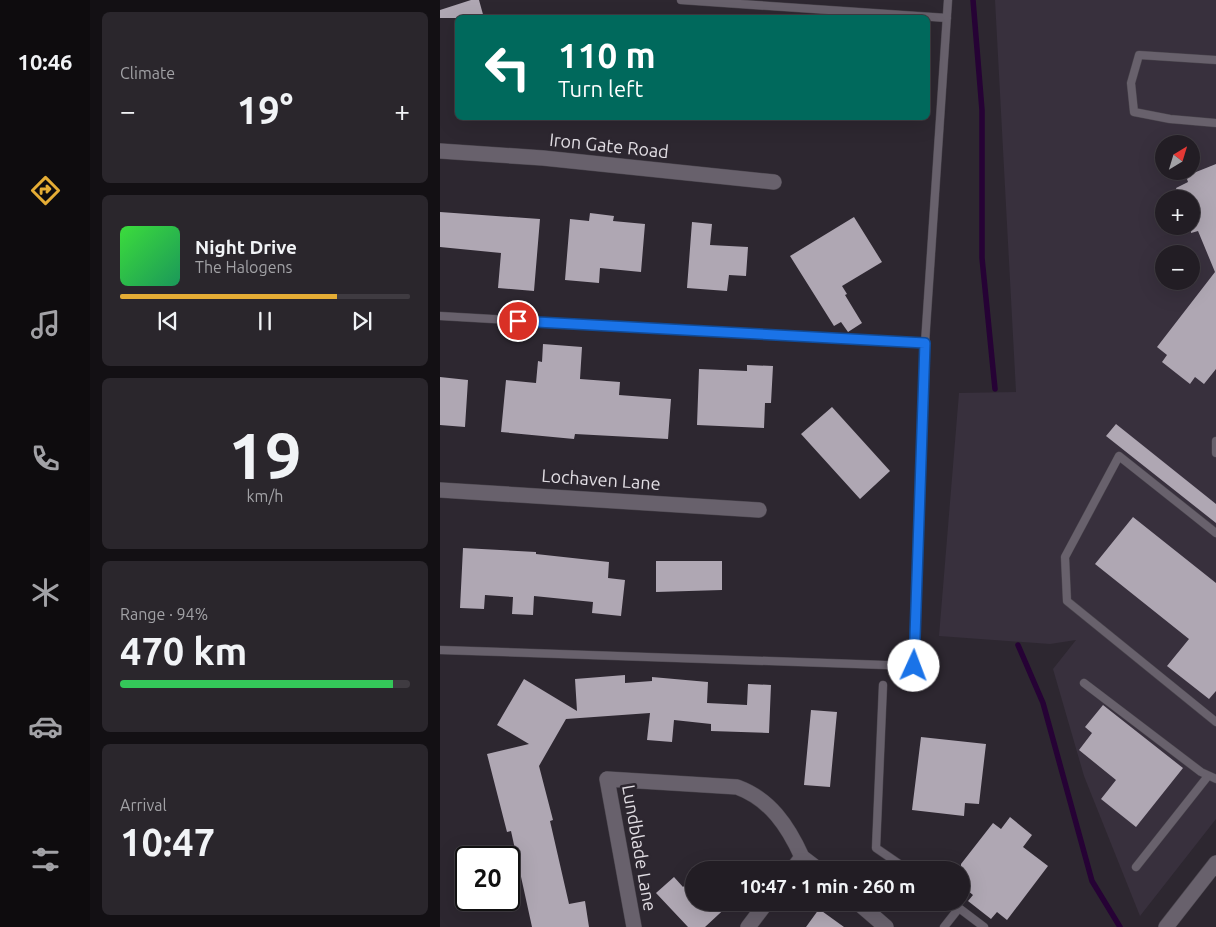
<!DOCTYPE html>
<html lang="en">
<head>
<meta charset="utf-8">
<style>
	:root { --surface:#221d24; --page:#2a262c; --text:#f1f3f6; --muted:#a2a2a6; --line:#3f3b41; --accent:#e5ad35 }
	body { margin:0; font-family:Ubuntu,sans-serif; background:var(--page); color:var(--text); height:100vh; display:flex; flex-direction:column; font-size:19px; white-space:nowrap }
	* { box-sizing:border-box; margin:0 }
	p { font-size:16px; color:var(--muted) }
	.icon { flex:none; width:28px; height:28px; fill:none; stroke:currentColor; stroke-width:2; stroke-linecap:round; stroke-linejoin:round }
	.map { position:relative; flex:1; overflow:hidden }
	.details { display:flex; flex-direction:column; gap:12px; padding:12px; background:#131014; width:350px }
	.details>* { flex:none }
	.hud { position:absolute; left:15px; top:15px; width:475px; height:105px; border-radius:8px; box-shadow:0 5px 20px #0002,0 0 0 1px var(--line); background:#00695c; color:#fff; overflow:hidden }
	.needle { width:32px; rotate:38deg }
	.controls { position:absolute; left:715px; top:135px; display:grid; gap:10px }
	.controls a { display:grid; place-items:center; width:45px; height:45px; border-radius:50%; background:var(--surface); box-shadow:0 5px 20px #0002,0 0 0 1px var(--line); font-size:25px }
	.speed { position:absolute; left:15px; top:846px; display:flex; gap:10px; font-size:25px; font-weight:700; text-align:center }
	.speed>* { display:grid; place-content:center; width:65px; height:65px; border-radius:50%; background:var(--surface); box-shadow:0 5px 20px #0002,0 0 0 1px var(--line); line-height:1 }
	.speed .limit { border:2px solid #111; border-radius:8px; background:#fff; color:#111 }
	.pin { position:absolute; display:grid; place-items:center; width:42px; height:42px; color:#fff; margin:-21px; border:2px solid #fff; border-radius:50%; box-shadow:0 1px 5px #0007 }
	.me { position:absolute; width:55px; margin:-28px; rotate:2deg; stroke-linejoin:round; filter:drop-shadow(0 0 4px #0008) }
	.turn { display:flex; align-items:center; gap:18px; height:105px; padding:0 20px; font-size:22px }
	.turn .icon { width:65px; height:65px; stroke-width:2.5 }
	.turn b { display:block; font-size:35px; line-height:42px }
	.big { font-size:38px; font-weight:700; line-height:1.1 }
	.details .card { flex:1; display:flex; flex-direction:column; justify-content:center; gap:8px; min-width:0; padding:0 18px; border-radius:8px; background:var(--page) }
	.details .dial { align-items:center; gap:0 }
	.dial b { font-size:65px; line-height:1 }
	.song { display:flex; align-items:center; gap:15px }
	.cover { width:60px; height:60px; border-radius:8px; background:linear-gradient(135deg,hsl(120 70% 55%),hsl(150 70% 35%)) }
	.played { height:5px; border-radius:2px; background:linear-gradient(90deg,var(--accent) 75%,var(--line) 75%) }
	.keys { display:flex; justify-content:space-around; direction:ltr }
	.heat { display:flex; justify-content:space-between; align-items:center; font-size:28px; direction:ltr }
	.charge { height:8px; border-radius:4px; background:linear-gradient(90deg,#34c759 94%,var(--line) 0) }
	.trip { position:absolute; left:245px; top:861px; width:285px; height:50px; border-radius:25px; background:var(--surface); box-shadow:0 5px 20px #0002,0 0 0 1px var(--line); font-weight:700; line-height:50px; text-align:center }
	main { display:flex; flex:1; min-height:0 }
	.tab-bar { display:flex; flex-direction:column; width:90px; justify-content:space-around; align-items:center; background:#0e0c0e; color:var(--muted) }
	.tab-bar .icon { width:35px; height:35px }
	.tab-bar .on { color:var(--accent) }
	.tab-bar b { font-size:22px; color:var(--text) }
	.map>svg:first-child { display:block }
	.built { fill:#38303d; fill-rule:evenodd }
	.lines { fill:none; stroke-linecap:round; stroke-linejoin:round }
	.stream { stroke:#260235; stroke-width:5.5 }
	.building { fill:#afa7b3 }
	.lane-casing { stroke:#4a454d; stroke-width:9 }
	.street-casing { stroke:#4a454d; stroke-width:16 }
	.secondary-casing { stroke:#4a454d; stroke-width:16 }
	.lane { stroke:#68616c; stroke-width:8 }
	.street { stroke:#68616c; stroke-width:15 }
	.secondary { stroke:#68616c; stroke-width:15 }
	.route-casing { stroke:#114b97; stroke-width:12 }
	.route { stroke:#1a73e8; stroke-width:9 }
	.labels { text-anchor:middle; stroke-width:5; stroke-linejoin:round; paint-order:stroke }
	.street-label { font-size:18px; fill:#e1dde3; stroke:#2d2730 }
</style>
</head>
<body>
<main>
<nav class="tab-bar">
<b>10:46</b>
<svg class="icon on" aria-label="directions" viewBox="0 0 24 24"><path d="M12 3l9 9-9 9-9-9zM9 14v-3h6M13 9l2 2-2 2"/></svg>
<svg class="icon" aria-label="music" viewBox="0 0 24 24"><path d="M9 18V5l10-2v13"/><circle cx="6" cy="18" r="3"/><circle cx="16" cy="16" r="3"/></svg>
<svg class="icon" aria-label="phone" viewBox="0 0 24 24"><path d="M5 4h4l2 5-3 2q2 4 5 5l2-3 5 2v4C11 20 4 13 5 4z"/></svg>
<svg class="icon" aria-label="climate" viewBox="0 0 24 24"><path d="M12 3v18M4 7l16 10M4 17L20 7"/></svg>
<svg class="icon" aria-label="car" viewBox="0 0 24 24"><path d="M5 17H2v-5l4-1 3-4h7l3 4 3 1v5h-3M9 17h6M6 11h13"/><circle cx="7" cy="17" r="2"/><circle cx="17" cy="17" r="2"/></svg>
<svg class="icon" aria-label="filters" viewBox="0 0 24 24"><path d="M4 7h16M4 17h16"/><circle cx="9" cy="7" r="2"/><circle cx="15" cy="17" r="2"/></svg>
</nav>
<section class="details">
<div class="card"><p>Climate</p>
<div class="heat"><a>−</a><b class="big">19°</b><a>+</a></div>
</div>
<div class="card">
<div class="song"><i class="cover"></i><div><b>Night Drive</b><p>The Halogens</p></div></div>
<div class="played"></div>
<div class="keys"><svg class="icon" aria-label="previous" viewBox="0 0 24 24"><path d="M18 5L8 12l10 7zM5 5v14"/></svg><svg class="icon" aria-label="pause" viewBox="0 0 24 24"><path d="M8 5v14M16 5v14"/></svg><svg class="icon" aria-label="next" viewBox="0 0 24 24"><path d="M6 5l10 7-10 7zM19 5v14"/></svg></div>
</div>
<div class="card dial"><b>19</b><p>km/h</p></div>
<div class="card"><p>Range · 94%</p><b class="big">470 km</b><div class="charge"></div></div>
<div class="card"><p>Arrival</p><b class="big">10:47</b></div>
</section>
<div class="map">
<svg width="776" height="927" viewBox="0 0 776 927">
	<rect width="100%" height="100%" fill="#2d2730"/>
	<!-- built -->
	<path class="built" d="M555,0H776V819L700,916L644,776L613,669L636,640L610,644L499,636L519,393L576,392ZM724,144H751V171H724ZM724,199H751V226H724ZM724,254H751V281H724Z"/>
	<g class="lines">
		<!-- stream -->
		<path class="stream" d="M533,0L542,110V258L555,389
			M578,645L603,703L652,881L680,927"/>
	</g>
	<!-- building -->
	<path class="building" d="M31,0H39L44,18H0V10Z
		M776,164V369L764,384L755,377L750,384L722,362L727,355L717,347L775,272L758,231L751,233V199H740L736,188L748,182L746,176Z
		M0,212L100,219L94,291L58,288L61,253L0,247Z
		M150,213L174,216L173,221L205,224L201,272L160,268L159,283L125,280L130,219L149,221Z
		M414,217L442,262L402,286L407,294L405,295L422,323L408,332L401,322L394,326L350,256Z
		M252,222L272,224L270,245L308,247L306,276L289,275L287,291L247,288Z
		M103,344L142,347L140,379L180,382L179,395L231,399L228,439L135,434L134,439L61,432L66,380L96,383L98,361L102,362Z
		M307,365L333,366L331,403H325L324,428L257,425L259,369L307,371Z
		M0,377L28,380L25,427L0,425Z
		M392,407L450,471L420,499L361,434Z
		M676,424L776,504V523L666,436Z
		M693,517L776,583V691L769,699L727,666L749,639L655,564Z
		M23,548L96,552V554L169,562L168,578L185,580L181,616L152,613L153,602L94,596L93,615L72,614L73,597L45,595L44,609L20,608Z
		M216,561H282V590L216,592Z
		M185,675V683L212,681V677L268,682L267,703L307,705L308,684L331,685L329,733L271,731V724L234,720L232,742L207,740L210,713L126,719L99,766L113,820L110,821L129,904L145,901L149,927H92L71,831L67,832L47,754L89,744L57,725L84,679L137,711L135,679Z
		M663,705L743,768L696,827L661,799L676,780L639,750L652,733L645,727Z
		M371,710L397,712L390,787L364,785Z
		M481,737L546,744L539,804L525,803L524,816L472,810Z
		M570,817L592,835L583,847L608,866L567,920L557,912L551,919L528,901L533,895L521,885V864L553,823L561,829Z
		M254,876V902H292L265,927H248L216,893L234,877L243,887Z
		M379,909L404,927H366Z"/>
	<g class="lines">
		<defs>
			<path id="lane" d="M241,0L507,18
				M776,60L699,55L691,83L694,112L730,119L776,123
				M0,316L485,343
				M776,441V453
				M776,533L679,456L625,557L627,601L776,722
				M0,650L474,666L485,343L508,0
				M644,683L761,772L776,779
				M443,685L436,848L468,870
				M696,867L768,776
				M511,902L544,927
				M504,927L519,908"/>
			<path id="street" d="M0,151L103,158L334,182
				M0,490L319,510
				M362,857L379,870
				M417,902L446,927
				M194,927L167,779L297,787C330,799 348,826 362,857L352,870
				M308,927L327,902"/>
			<path id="secondary" d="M726,927L776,863"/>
		</defs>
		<!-- lane casing -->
		<use href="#lane" class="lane-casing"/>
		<!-- street casing -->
		<use href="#street" class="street-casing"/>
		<!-- secondary casing -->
		<use href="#secondary" class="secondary-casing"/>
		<!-- lane -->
		<use href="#lane" class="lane"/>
		<!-- street -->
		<use href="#street" class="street"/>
		<!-- secondary -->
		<use href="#secondary" class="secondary"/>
	</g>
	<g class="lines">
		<defs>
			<path id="route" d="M78,321L485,343L474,666"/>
		</defs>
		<!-- route casing -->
		<use href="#route" class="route-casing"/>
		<!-- route -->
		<use href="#route" class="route"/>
	</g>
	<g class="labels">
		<!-- street labels -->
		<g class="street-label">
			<text transform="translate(169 146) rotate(6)" y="6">Iron Gate Road</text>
			<text transform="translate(161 480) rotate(4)" y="6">Lochaven Lane</text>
			<text transform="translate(199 848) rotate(80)" y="6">Lundblade Lane</text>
		</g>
	</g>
</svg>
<div class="controls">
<a><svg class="needle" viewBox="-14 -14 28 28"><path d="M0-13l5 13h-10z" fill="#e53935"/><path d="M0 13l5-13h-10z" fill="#a2a2a6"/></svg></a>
<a>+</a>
<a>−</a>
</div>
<div class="speed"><div class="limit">20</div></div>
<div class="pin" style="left:78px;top:321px;background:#d93025"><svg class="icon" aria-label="arrive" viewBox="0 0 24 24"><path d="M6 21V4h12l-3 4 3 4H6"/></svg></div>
<svg class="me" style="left:474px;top:666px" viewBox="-20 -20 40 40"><circle r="19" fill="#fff"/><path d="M0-13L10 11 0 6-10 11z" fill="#1a73e8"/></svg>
<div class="trip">10:47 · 1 min · 260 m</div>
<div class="hud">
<div class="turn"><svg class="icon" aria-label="left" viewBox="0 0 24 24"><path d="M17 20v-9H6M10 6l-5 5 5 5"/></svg><div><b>110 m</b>Turn left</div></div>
</div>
</div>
</main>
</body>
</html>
